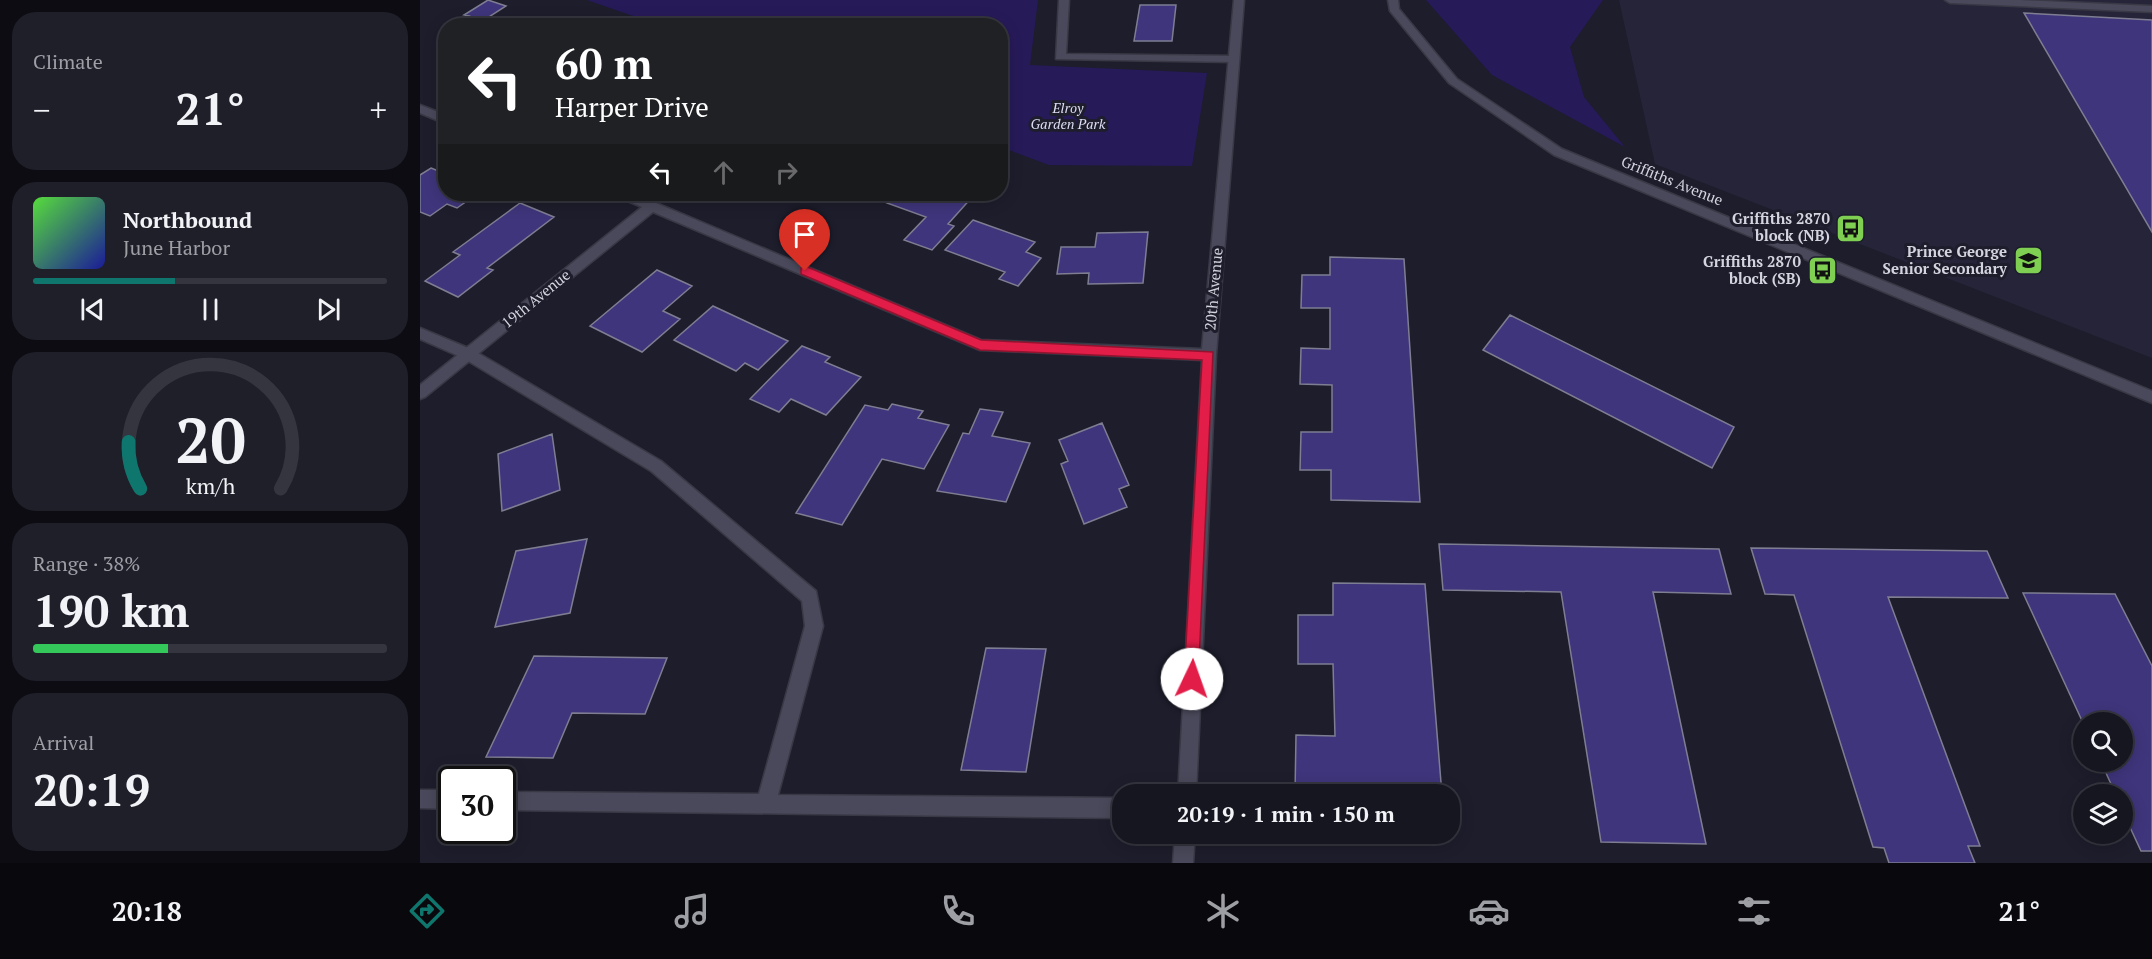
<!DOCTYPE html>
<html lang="en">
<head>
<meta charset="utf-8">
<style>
	:root { --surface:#161621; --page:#1f1f2a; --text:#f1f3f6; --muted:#9e9fa5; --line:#35353f; --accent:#0f766e }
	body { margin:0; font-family:"PT Serif",serif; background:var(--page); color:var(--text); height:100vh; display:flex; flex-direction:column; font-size:22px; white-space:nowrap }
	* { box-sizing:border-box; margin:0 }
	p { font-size:20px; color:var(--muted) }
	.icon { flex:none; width:33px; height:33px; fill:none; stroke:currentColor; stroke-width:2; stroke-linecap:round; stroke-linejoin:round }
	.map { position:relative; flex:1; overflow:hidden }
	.sheet { display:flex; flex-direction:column; gap:12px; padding:12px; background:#0c0c12; width:420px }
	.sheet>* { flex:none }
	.banner { position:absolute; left:18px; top:18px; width:570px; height:183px; border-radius:24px; box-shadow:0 3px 15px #0003,0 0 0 2px var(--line); background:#202124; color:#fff; overflow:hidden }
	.fabs { position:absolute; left:1653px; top:712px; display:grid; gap:12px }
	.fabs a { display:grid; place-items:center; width:60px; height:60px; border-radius:50%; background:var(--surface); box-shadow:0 3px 15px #0003,0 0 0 2px var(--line); font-size:30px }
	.speed { position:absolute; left:18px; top:766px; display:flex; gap:12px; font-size:30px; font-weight:700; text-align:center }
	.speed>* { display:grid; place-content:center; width:78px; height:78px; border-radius:50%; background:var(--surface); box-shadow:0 3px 15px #0003,0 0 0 2px var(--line); line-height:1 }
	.speed .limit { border:3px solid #111; border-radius:9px; background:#fff; color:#111 }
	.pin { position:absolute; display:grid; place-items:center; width:51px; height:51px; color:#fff; margin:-62px -26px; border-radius:50% 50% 50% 0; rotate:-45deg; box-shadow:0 0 6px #0007 }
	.pin .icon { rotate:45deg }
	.me { position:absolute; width:66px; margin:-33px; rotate:3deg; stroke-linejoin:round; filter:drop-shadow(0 0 4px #0008) }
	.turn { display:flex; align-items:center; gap:21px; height:126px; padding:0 18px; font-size:27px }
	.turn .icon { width:78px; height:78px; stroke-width:2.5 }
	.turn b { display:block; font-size:42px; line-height:51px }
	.lanes { display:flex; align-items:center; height:57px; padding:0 18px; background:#0003; justify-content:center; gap:30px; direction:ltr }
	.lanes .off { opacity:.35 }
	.big { font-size:45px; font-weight:600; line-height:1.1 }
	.sheet .widget { flex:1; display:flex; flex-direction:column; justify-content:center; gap:9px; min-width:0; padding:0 21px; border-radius:24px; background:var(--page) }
	.sheet .dial { align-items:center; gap:0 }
	.dial svg { height:156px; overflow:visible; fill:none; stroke:var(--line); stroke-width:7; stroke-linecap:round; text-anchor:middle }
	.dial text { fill:var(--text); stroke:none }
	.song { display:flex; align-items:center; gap:18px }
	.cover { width:72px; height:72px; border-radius:9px; background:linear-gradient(135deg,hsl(110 70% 55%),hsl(240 70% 35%)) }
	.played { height:6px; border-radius:3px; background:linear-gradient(90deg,var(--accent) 40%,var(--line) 40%) }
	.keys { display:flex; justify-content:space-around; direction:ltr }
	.heat { display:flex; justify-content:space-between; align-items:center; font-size:33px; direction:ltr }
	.charge { height:9px; border-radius:4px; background:linear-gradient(90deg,#34c759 38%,var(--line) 0) }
	.trip { position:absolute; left:692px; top:784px; width:348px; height:60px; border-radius:24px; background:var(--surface); box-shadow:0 3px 15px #0003,0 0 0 2px var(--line); font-weight:600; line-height:60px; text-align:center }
	.menu { display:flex; height:96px; justify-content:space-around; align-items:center; background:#09090d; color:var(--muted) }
	.menu .icon { width:42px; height:42px }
	.menu .active { color:var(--accent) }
	.menu b { font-size:27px; color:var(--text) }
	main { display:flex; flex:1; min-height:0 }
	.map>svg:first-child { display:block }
	.built { fill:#252439 }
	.green { fill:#271a59 }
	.building { fill:#3f357c; stroke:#7e7e92; stroke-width:1.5 }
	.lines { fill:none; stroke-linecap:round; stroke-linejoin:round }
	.lane-casing { stroke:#393845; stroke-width:3 }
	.street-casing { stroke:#393845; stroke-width:3 }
	.lane { fill:#4a495b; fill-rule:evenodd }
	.street { fill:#4a495b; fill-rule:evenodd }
	.route { fill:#e11d48; stroke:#92132f; stroke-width:1.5 }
	.labels { text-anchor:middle; stroke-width:6; stroke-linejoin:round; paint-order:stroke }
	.far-park-label { font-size:14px; font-style:italic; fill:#ddddf3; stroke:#1d1d2c }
	.street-label { font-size:15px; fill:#d4d4df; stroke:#1d1d2c }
	.poi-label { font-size:15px; font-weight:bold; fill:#d4d4df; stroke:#1d1d2c; text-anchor:end }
</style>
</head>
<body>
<main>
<section class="sheet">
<div class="widget"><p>Climate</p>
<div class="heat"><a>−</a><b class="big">21°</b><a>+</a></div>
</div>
<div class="widget">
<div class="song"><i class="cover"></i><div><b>Northbound</b><p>June Harbor</p></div></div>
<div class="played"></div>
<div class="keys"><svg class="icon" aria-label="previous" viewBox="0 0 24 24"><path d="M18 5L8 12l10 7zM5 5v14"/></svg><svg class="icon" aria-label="pause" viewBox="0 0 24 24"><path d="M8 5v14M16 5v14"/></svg><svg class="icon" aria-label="next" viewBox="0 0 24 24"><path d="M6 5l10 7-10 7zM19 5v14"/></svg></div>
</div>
<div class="widget dial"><svg viewBox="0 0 100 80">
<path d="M14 69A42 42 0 1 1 86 69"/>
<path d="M14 69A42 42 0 0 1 8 45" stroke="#0f766e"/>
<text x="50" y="56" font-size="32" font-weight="700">20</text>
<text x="50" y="72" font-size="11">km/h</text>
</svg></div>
<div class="widget"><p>Range · 38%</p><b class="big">190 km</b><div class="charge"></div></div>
<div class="widget"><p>Arrival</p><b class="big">20:19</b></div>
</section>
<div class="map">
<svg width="1732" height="863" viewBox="0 0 1732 863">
	<rect width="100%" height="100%" fill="#1d1d2c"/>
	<!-- built -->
	<path class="built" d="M1199,0H1732V358L1235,164Z"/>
	<!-- green -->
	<path class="green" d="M167,0H618L610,65L787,73L772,166L629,165L581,147L580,26L239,25Z
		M1006,0H1183L1150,47L1164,97L1205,147L1072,75Z"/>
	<!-- building -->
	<path class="building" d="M68,0L86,6L64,20L79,26H34L49,16L44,15Z
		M720,5H756L752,41H714Z
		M1604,13L1732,20V232Z
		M11,168L26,174V194H57L37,208L27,204L10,216L0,212V175Z
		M477,194H550L554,195L528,224L534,226L512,250L484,240L506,217L467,203Z
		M100,203L134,217L67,268L73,270L38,297L5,281L40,255L33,252Z
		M553,220L615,242L606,252L621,258L598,286L579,279L585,272L525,250Z
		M728,232L723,283L668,284L669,273L637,274L641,247H675L677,233Z
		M910,257L984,259L1000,502L911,500V470H880L881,432H912V385L880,384L881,348L910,349V308H881L882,275H910Z
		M237,270L272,286L243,311L260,319L222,352L170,326Z
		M293,306L368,341L338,370L325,363L316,371L254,340Z
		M1090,315L1314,427L1292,468L1063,350Z
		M382,346L410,357L405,362L441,377L406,415L371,399L359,412L330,399Z
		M472,404L503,411L498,418L529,425L504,469L462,459L422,525L376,513L445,405L468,410Z
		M560,409L583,412L572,436L610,443L586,502L517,491L543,433L549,434Z
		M682,423L709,485L699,489L707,507L664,524L641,464L648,461L639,440Z
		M132,434L140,490L82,511L78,454Z
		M167,539L150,613L75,627L96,551Z
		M1019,544L1299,549L1311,594L1233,592L1286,844L1181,842L1141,592L1023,590Z
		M1331,548L1567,551L1588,598L1468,597L1560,846H1548L1555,863H1469L1464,848L1453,847L1374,595L1345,594Z
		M913,583L1005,584L1022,795L875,793L876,735L915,736L913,664H878V615H913Z
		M1603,593L1695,594L1732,666V851H1721L1702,810V795H1696L1681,762H1702V723L1664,725Z
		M566,648L626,649L606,772L541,770Z
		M114,656L247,658L225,714L152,713L133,758L66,757Z
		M914,834H1025V839L914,838Z"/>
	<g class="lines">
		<defs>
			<path id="lane" d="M639,0H649L646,54L814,56L819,59L814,62L636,59Z
				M1525,0H1600L1732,6V12L1530,3Z
				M0,328L53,350L241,461L396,591L403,626L358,795L702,798V818L82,810V792L339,794L385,626L382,601L231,471L43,358L0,339Z
				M0,790H32V809L0,808Z"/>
			<path id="street" d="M814,0H824L796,355L776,795H758L782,360L560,350L233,212L5,397L0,399V385L222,207L198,197L196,194H212L236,203L561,340L782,349Z
				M968,0H978L979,9L1037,79L1142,149L1732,391V403L1134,155L1029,83L970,11Z
				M0,105L26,115V124L0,113Z
				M755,834H775L773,863H753Z"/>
		</defs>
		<!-- lane casing -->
		<use href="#lane" class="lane-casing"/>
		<!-- street casing -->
		<use href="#street" class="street-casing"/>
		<!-- lane -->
		<use href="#lane" class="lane"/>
		<!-- street -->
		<use href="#street" class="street"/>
	</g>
	<!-- route -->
	<path class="route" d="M385,266L561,340L793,352L778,685L772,687L767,685L764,679L782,360L560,350L381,274V268Z"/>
	<!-- icons -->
	<defs>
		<symbol id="bus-square" viewBox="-11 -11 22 22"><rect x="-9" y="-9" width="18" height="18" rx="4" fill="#7fd052" stroke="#1d1d2c"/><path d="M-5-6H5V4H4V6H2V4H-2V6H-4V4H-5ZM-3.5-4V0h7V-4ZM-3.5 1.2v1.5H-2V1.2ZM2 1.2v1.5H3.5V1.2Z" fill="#111"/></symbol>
		<symbol id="school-square" viewBox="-11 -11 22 22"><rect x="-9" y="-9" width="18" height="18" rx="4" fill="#7fd052" stroke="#1d1d2c"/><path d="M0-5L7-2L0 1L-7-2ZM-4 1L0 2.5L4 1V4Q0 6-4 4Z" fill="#111"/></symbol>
	</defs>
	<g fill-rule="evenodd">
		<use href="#bus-square" x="1414" y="212" width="33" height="33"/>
		<use href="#school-square" x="1592" y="244" width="33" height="33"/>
		<use href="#bus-square" x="1386" y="254" width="33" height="33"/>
	</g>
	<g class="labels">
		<!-- far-park labels -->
		<g class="far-park-label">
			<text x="648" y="113">Elroy<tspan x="648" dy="16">Garden Park</tspan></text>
		</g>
		<!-- street labels -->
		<g class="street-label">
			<text transform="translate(1252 181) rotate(22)" y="5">Griffiths Avenue</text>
			<text transform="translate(794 289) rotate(-85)" y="5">20th Avenue</text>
			<text transform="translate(116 299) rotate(-39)" y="5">19th Avenue</text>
		</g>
		<!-- poi labels -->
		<g class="poi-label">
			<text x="1410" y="224">Griffiths 2870<tspan x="1410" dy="17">block (NB)</tspan></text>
			<text x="1587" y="257">Prince George<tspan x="1587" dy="17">Senior Secondary</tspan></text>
			<text x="1381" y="267">Griffiths 2870<tspan x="1381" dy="17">block (SB)</tspan></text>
		</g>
	</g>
</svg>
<div class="fabs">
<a><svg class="icon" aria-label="search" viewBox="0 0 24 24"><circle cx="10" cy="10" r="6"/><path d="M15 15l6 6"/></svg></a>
<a><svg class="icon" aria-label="layers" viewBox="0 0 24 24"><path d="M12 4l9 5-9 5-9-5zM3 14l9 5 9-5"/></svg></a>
</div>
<div class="speed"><div class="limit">30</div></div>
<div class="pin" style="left:385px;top:271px;background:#d93025"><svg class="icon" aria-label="arrive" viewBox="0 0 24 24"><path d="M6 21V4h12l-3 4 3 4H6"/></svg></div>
<svg class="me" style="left:772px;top:679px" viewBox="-20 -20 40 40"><circle r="19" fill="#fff"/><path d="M0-13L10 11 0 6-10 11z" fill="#e11d48"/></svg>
<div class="trip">20:19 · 1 min · 150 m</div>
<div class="banner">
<div class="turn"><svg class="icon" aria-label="left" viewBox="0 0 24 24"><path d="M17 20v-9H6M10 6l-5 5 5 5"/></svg><div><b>60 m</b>Harper Drive</div></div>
<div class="lanes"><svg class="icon" aria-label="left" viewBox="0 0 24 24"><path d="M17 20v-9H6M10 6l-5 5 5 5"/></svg><svg class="icon off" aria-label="ahead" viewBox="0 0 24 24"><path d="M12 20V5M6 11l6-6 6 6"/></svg><svg class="icon off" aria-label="right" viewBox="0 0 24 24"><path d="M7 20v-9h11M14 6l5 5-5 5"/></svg></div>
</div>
</div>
</main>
<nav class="menu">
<b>20:18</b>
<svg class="icon active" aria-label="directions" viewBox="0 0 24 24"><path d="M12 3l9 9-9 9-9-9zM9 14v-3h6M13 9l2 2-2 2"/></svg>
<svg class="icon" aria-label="music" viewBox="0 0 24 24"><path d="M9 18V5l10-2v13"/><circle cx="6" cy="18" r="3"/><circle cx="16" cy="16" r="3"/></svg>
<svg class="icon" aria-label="phone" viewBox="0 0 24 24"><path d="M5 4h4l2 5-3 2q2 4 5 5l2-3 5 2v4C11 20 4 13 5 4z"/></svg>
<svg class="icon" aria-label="climate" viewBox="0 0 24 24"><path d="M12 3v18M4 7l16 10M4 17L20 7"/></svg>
<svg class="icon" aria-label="car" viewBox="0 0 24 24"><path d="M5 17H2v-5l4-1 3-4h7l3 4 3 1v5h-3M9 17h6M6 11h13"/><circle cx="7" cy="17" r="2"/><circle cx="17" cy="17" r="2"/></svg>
<svg class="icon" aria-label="filters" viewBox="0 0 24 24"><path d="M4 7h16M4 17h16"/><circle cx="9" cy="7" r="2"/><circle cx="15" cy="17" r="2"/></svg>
<b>21°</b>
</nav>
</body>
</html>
